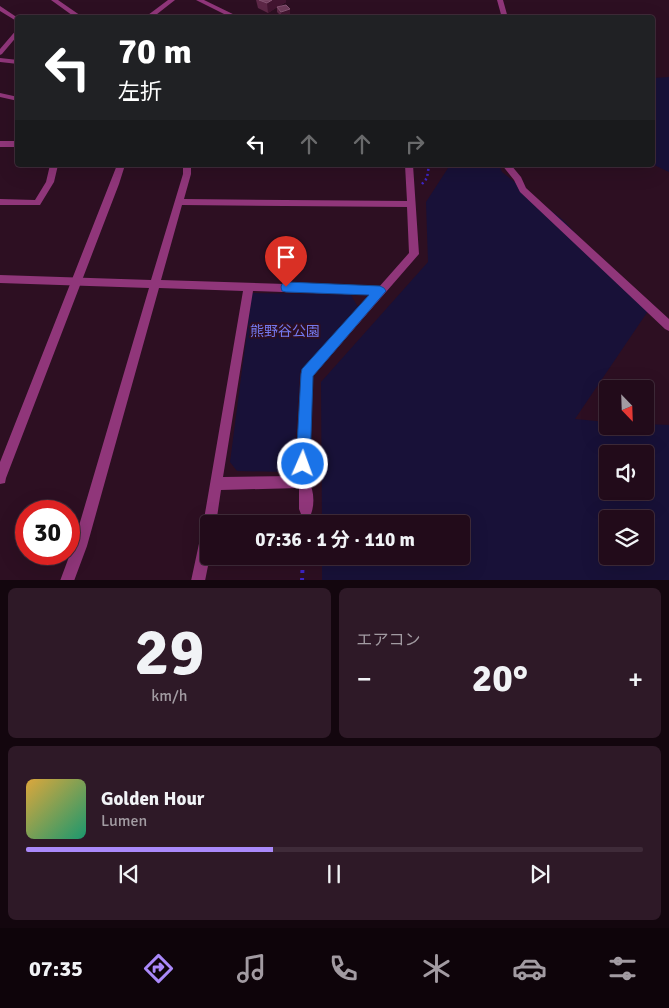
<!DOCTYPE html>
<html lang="ja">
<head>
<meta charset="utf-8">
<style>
	:root { --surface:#220b1a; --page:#2e1927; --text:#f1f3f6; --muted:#a29ba2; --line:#3f2b39; --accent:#aa89fa }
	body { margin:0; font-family:Signika,"Noto Sans JP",sans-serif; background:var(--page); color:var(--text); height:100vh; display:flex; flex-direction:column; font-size:19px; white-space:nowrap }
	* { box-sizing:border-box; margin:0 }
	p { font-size:16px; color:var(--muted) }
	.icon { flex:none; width:28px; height:28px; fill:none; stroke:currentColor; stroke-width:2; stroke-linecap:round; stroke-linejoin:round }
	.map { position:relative; height:580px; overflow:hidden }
	.panel { display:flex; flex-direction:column; gap:8px; padding:8px; background:#13060e; flex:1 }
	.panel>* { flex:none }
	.guide { position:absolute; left:15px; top:15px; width:640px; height:152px; border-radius:5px; box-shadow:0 5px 20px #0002,0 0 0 1px var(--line); background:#202124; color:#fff; overflow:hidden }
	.needle { width:32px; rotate:157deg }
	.controls { position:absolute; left:599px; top:380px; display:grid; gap:10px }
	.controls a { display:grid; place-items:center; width:55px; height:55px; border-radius:5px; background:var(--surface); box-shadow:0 5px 20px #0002,0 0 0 1px var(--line); font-size:25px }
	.speed { position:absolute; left:15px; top:500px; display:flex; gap:10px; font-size:25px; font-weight:700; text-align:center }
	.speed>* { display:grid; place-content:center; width:65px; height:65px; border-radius:50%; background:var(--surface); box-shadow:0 5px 20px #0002,0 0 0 1px var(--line); line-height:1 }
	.speed .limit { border:8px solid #d22; background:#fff; color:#111 }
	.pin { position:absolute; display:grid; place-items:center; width:42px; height:42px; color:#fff; margin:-51px -21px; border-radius:50% 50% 50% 0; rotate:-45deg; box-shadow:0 0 5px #0007 }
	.pin .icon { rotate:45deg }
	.me { position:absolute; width:55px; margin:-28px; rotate:2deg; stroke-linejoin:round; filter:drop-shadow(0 0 4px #0008) }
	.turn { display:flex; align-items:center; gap:18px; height:105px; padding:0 20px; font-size:22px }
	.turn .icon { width:65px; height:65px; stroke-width:2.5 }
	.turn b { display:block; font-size:35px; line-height:42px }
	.lanes { display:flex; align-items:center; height:48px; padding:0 20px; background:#0003; justify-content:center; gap:25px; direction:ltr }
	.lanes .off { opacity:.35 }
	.big { font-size:38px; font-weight:700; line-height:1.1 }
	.panel .widget { flex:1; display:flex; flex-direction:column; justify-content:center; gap:8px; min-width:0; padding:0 18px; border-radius:8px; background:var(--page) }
	.panel .dial { align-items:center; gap:0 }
	.dial b { font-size:65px; line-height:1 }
	.song { display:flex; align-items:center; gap:15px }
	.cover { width:60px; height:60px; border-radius:8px; background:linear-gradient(135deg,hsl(40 70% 55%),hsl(160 70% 35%)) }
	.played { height:5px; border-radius:2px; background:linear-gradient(90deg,var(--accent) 40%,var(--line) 40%) }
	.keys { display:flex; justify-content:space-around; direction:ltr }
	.heat { display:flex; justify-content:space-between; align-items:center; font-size:28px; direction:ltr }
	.panel .tiles { flex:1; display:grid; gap:8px; grid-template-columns:1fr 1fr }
	.widget:last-child { grid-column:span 2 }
	.trip { position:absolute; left:200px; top:515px; width:270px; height:50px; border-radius:5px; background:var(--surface); box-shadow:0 5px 20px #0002,0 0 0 1px var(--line); font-weight:700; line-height:50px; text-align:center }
	.tab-bar { display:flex; height:80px; justify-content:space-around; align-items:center; background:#0e040a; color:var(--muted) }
	.tab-bar .icon { width:35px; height:35px }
	.tab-bar .selected { color:var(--accent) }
	.tab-bar b { font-size:22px; color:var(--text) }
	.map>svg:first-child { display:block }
	.green { fill:#181138; fill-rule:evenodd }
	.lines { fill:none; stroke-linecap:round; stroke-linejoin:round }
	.path-far1 { stroke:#3e25c9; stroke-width:2.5; stroke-dasharray:2 3; stroke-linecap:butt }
	.path { stroke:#3e25c9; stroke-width:4; stroke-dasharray:3 5; stroke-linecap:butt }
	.minor { fill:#90367a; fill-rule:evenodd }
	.tertiary { fill:#90367a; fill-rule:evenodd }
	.wall { fill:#5c2746 }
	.shaded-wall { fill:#421530 }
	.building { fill:#6e3a59; stroke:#845371 }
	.route { fill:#1a73e8; stroke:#114b97 }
	.labels { text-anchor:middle; stroke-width:4; stroke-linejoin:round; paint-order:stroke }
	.park-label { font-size:14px; fill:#7479ee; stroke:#2d0f22 }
</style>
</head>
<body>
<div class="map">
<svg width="669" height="581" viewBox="0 0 669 581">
	<rect width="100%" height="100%" fill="#2d0f22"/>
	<!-- green -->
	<path class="green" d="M669,77V172L652,164L653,78Z
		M450,165H499L502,172L563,220L648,311L575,419L607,422L608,426H645V424L669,425V580H322V556H461V524H322L321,382L428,262L426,202ZM608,454H645V491H608ZM608,519H645V556H608Z
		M252,293L351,295L358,307L300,371L294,462L285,472L237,471L230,462Z"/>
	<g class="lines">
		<!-- path-far1 -->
		<path class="path-far1" d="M422,184L427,178L429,165"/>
		<!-- path -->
		<path class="path" d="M302,581L303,556"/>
		<!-- minor -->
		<path class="minor" d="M51,0H58L84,18H76Z
			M168,0H175L152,18H144Z
			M196,0H204L241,18H232Z
			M497,0H503L508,18H502Z
			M0,6L18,18V22L0,11Z
			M18,28V35L2,54L0,55V49Z
			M0,93L18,97V101L0,97Z
			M0,141H18V147H0Z
			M50,165H58L54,182L40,205H0V199L35,200L46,182Z
			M183,165H191V174L184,199L407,201L405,165H413L419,254L313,376L308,480C314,489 315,504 311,514L306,516L301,514L299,509V488L221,490L216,524H209V556H210L205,581H191L203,525L243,291L159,288L87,546L74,581H60L73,546L149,288L0,283V275L151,280L183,174ZM182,205L407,207L409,253L379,287L161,280ZM253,291L371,295L303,370L301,374L296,476L223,477Z
			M502,165H511L521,177L526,188L669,319V331L665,329L520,192L514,180Z"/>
		<!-- tertiary -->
		<path class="tertiary" d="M0,58L18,60V64L0,62Z
			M117,165H125L119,184L6,478L5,483L0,484V462Z"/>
	</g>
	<!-- wall -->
	<path class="wall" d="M256,0H286V2L278,7L290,14L281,16L277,12V7L268,13L258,8Z"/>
	<!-- shaded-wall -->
	<path class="shaded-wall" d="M272,0H286V2L268,13L267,3Z
		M290,9V14L281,16V12Z"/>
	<!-- building -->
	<path class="building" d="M259,0H272L267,3Z
		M286,5L290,9L281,12L277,7Z
		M305,15L310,17L300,18Z"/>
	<!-- route -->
	<path class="route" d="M286,282L380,286L384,288L386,291L313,376L310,464L308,469L303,471L298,469L296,464L301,374L302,369L369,295L286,292L282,291L281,287L282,284Z"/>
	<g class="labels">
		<!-- park labels -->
		<g class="park-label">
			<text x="285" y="336">熊野谷公園</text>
		</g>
	</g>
</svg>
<div class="controls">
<a><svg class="needle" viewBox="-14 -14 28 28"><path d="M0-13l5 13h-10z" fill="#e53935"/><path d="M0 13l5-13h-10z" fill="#a29ba2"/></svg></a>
<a><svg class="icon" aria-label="sound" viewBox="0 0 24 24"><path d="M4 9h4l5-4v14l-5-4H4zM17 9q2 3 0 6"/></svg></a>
<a><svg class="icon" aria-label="layers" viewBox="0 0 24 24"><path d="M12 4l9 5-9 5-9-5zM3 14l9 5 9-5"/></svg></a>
</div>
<div class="speed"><div class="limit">30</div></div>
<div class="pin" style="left:286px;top:287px;background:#d93025"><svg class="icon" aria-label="arrive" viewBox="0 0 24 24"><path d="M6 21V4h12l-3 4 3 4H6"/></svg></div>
<svg class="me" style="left:303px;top:464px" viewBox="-20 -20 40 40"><circle r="17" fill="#1a73e8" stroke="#fff" stroke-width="3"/><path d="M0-11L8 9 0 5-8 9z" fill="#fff"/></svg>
<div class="trip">07:36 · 1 分 · 110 m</div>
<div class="guide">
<div class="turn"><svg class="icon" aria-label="left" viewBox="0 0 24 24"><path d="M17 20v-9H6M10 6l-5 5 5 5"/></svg><div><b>70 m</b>左折</div></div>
<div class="lanes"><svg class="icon" aria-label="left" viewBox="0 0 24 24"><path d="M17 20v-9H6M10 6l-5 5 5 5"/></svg><svg class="icon off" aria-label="ahead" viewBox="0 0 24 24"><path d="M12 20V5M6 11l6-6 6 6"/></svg><svg class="icon off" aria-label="ahead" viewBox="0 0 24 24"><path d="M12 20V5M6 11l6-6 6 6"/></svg><svg class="icon off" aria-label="right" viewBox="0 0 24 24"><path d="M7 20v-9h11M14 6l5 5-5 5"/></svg></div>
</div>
</div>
<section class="panel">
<div class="tiles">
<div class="widget dial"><b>29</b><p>km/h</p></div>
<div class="widget"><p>エアコン</p>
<div class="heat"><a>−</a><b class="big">20°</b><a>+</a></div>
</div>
<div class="widget">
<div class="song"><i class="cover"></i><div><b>Golden Hour</b><p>Lumen</p></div></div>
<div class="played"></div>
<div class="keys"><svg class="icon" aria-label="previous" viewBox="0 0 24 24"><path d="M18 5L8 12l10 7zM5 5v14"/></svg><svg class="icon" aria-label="pause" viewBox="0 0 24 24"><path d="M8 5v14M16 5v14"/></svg><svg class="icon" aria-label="next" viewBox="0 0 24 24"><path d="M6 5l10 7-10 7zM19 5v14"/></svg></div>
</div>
</div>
</section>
<nav class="tab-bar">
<b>07:35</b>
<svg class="icon selected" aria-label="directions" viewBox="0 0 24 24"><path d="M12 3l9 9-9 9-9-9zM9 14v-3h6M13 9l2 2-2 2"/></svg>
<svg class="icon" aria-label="music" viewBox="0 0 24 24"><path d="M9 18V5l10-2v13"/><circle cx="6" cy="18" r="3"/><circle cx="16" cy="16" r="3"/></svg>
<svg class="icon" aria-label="phone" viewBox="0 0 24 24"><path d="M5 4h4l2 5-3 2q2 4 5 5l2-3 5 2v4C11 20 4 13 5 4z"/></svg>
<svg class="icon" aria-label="climate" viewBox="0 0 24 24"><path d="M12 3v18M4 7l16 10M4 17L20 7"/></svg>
<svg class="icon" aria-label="car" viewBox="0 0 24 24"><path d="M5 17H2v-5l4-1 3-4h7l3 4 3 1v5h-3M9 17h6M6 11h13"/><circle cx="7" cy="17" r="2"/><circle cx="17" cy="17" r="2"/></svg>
<svg class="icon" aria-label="filters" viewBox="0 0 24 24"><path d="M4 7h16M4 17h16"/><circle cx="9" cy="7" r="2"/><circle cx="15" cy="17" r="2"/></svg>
</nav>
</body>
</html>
